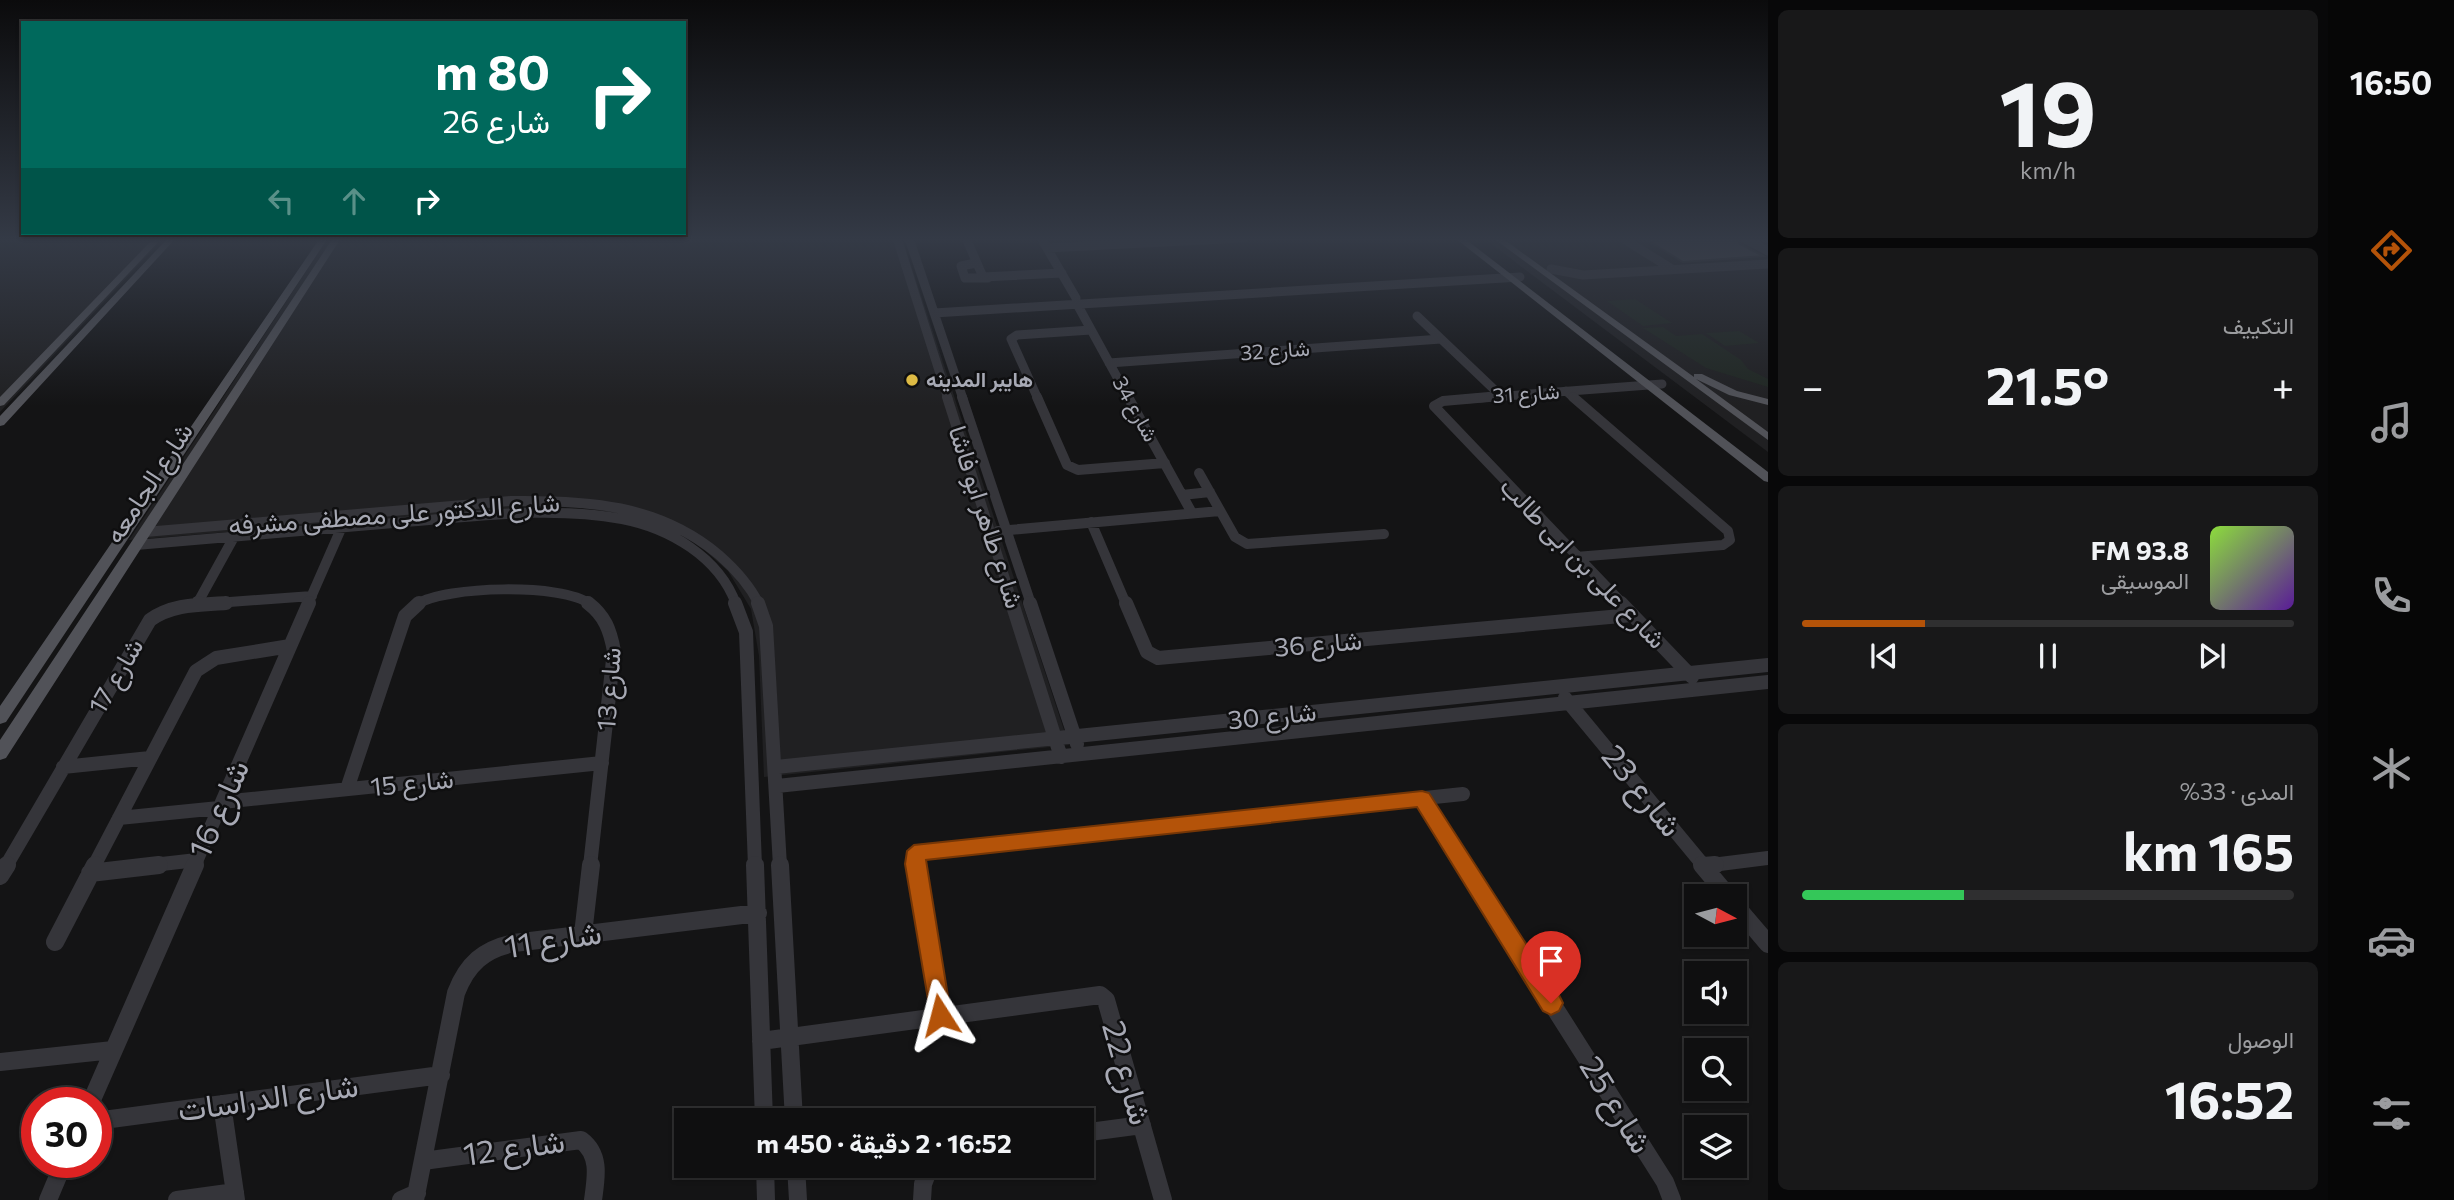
<!DOCTYPE html>
<html lang="ar">
<head>
<meta charset="utf-8">
<style>
	:root { --surface:#0f0f10; --page:#181819; --text:#f1f3f6; --muted:#9b9c9f; --line:#2f2f30; --accent:#b45309 }
	body { margin:0; font-family:Commissioner,Vazirmatn,sans-serif; background:var(--page); color:var(--text); direction:rtl; height:100vh; display:flex; flex-direction:column; font-size:26px; white-space:nowrap }
	* { box-sizing:border-box; margin:0 }
	p { font-size:23px; color:var(--muted) }
	.icon { flex:none; width:38px; height:38px; fill:none; stroke:currentColor; stroke-width:2; stroke-linecap:round; stroke-linejoin:round }
	.map { position:relative; flex:1; overflow:hidden; direction:ltr }
	.side { display:flex; flex-direction:column; gap:10px; padding:10px; background:#080809; width:560px }
	.side>* { flex:none }
	.banner { position:absolute; left:21px; top:21px; width:665px; height:214px; border-radius:0px; box-shadow:0 2px 5px #0004,0 0 0 2px var(--line); direction:rtl; background:#00695c; color:#fff; overflow:hidden }
	.needle { width:46px; rotate:97deg }
	.fabs { position:absolute; left:1684px; top:884px; display:grid; gap:14px }
	.fabs a { display:grid; place-items:center; width:63px; height:63px; border-radius:0px; background:var(--surface); box-shadow:0 2px 5px #0004,0 0 0 2px var(--line); font-size:35px }
	.speed { position:absolute; left:21px; top:1087px; display:flex; gap:14px; font-size:35px; font-weight:700; text-align:center }
	.speed>* { display:grid; place-content:center; width:91px; height:91px; border-radius:50%; background:var(--surface); box-shadow:0 2px 5px #0004,0 0 0 2px var(--line); line-height:1 }
	.speed .limit { border:10px solid #d22; background:#fff; color:#111 }
	.pin { position:absolute; display:grid; place-items:center; width:60px; height:60px; color:#fff; margin:-72px -30px; border-radius:50% 50% 50% 0; rotate:-45deg; box-shadow:0 0 7px #0007 }
	.pin .icon { rotate:45deg }
	.me { position:absolute; width:77px; margin:-38px; rotate:351deg; stroke-linejoin:round; filter:drop-shadow(0 0 5px #0008) }
	.turn { display:flex; align-items:center; gap:24px; height:147px; padding:0 21px; font-size:32px }
	.turn .icon { width:91px; height:91px; stroke-width:2.5 }
	.turn b { display:block; font-size:49px; line-height:60px }
	.lanes { display:flex; align-items:center; height:66px; padding:0 21px; background:#0003; justify-content:center; gap:35px; direction:ltr }
	.lanes .off { opacity:.35 }
	.big { font-size:52px; font-weight:700; line-height:1.1 }
	.side .widget { flex:1; display:flex; flex-direction:column; justify-content:center; gap:10px; min-width:0; padding:0 24px; border-radius:10px; background:var(--page) }
	.side .dial { align-items:center; gap:0 }
	.dial b { font-size:91px; line-height:1 }
	.song { display:flex; align-items:center; gap:21px }
	.cover { width:84px; height:84px; border-radius:10px; background:linear-gradient(135deg,hsl(90 70% 55%),hsl(270 70% 35%)) }
	.played { height:7px; border-radius:4px; background:linear-gradient(90deg,var(--accent) 25%,var(--line) 25%) }
	.keys { display:flex; justify-content:space-around; direction:ltr }
	.heat { display:flex; justify-content:space-between; align-items:center; font-size:38px; direction:ltr }
	.charge { height:10px; border-radius:5px; background:linear-gradient(90deg,#34c759 33%,var(--line) 0) }
	.trip { position:absolute; left:674px; top:1108px; width:420px; height:70px; border-radius:0px; background:var(--surface); box-shadow:0 2px 5px #0004,0 0 0 2px var(--line); font-weight:700; line-height:70px; text-align:center; direction:rtl }
	main { display:flex; flex:1; min-height:0 }
	.tabs { display:flex; flex-direction:column; width:126px; justify-content:space-around; align-items:center; background:#060606; color:var(--muted) }
	.tabs .icon { width:49px; height:49px }
	.tabs .on { color:var(--accent) }
	.tabs b { font-size:32px; color:var(--text) }
	.map>svg:first-child { display:block }
	.built { fill:#202022 }
	.green { fill:#202722 }
	.building { fill:#46464a; stroke:#2e2e31; stroke-width:2 }
	.lines { fill:none; stroke-linecap:round; stroke-linejoin:round }
	.minor-far3 { stroke:#35353a; stroke-width:9 }
	.minor-far2 { stroke:#35353a; stroke-width:10 }
	.minor-far1 { stroke:#35353a; stroke-width:14 }
	.minor { stroke:#35353a; stroke-width:18 }
	.major { fill:#515258; fill-rule:evenodd }
	.route { fill:#b45309; stroke:#753606; stroke-width:2 }
	.poi-dot { fill:#ddba44; stroke:#0f0f10; stroke-width:2.5 }
	.labels { text-anchor:middle; stroke-width:5; stroke-linejoin:round; paint-order:stroke }
	.far-street-label { font-size:21px; fill:#a7a9b4; stroke:#0f0f10 }
	.far-poi-label { font-size:21px; font-weight:bold; fill:#a7a9b4; stroke:#0f0f10; text-anchor:start }
	.street-label { font-size:26px; fill:#a7a9b4; stroke:#0f0f10 }
	.near-street-label { font-size:32px; fill:#a7a9b4; stroke:#0f0f10 }
</style>
</head>
<body>
<main>
<nav class="tabs">
<b>16:50</b>
<svg class="icon on" aria-label="directions" viewBox="0 0 24 24"><path d="M12 3l9 9-9 9-9-9zM9 14v-3h6M13 9l2 2-2 2"/></svg>
<svg class="icon" aria-label="music" viewBox="0 0 24 24"><path d="M9 18V5l10-2v13"/><circle cx="6" cy="18" r="3"/><circle cx="16" cy="16" r="3"/></svg>
<svg class="icon" aria-label="phone" viewBox="0 0 24 24"><path d="M5 4h4l2 5-3 2q2 4 5 5l2-3 5 2v4C11 20 4 13 5 4z"/></svg>
<svg class="icon" aria-label="climate" viewBox="0 0 24 24"><path d="M12 3v18M4 7l16 10M4 17L20 7"/></svg>
<svg class="icon" aria-label="car" viewBox="0 0 24 24"><path d="M5 17H2v-5l4-1 3-4h7l3 4 3 1v5h-3M9 17h6M6 11h13"/><circle cx="7" cy="17" r="2"/><circle cx="17" cy="17" r="2"/></svg>
<svg class="icon" aria-label="filters" viewBox="0 0 24 24"><path d="M4 7h16M4 17h16"/><circle cx="9" cy="7" r="2"/><circle cx="15" cy="17" r="2"/></svg>
</nav>
<section class="side">
<div class="widget dial"><b>19</b><p>km/h</p></div>
<div class="widget"><p>التكييف</p>
<div class="heat"><a>−</a><b class="big">21.5°</b><a>+</a></div>
</div>
<div class="widget">
<div class="song"><i class="cover"></i><div><b>93.8 FM</b><p>الموسيقى</p></div></div>
<div class="played"></div>
<div class="keys"><svg class="icon" aria-label="previous" viewBox="0 0 24 24"><path d="M18 5L8 12l10 7zM5 5v14"/></svg><svg class="icon" aria-label="pause" viewBox="0 0 24 24"><path d="M8 5v14M16 5v14"/></svg><svg class="icon" aria-label="next" viewBox="0 0 24 24"><path d="M6 5l10 7-10 7zM19 5v14"/></svg></div>
</div>
<div class="widget"><p>المدى · 33%</p><b class="big">165 km</b><div class="charge"></div></div>
<div class="widget"><p>الوصول</p><b class="big">16:52</b></div>
</section>
<div class="map">
<svg width="1768" height="1200" viewBox="0 0 1768 1200">
	<rect width="100%" height="100%" fill="#141415"/>
	<!-- built -->
	<path class="built" d="M0,238H164L0,412Z
		M328,238H902L1069,745L764,777L759,656L751,609L728,571L699,545L663,525L623,514L576,507H534L129,540Z
		M1484,238H1768V452L1531,274Z"/>
	<!-- green -->
	<path class="green" d="M1635,299L1672,323L1643,326L1607,301Z
		M1663,327L1676,336L1702,334L1741,360L1748,369L1768,379V387L1706,368L1643,328Z
		M1739,331L1759,343L1725,346L1706,333Z"/>
	<!-- building -->
	<path class="building" d="M1644,238H1736L1740,244L1763,256L1683,262Z"/>
	<g class="lines">
		<!-- minor-far3 -->
		<path class="minor-far3" d="M897,238L948,399
			M909,238L963,399
			M966,238L983,277L1062,273
			M1041,238L1076,298
			M1622,238L1672,269
			M1743,238L1768,251
			M1047,248L1243,238
			M976,263L961,266L965,278H988
			M1551,269L1583,275L1768,264
			M1077,304L1129,399
			M934,313L1520,277
			M1417,316L1501,396
			M1109,363L1441,339
			M1566,391L1575,399
			M1038,399L1011,339L1017,335L1091,330
			M1466,399L1662,384"/>
		<!-- minor-far2 -->
		<path class="minor-far2" d="M947,397L1013,604
			M962,397L1031,604
			M1037,397L1067,465L1078,470L1165,463
			M1128,397L1192,513
			M1489,397L1443,401L1434,406L1623,604
			M1573,397L1728,531L1730,540L1723,545L1576,557
			M1199,473L1235,537L1247,544L1384,534
			M1182,495L1210,492
			M1091,522L1126,604
			M998,531L1220,511
			M145,532L511,501C586,500 659,504 719,555C735,569 749,584 759,604
			M136,545C226,537 316,530 405,522C477,516 551,506 622,519C669,528 719,557 736,604
			M197,604L234,537
			M203,604L312,596
			M308,604L344,522
			M417,604C446,586 562,583 590,604"/>
		<!-- minor-far1 -->
		<path class="minor-far1" d="M588,603C605,616 610,630 614,651L590,866
			M735,603L746,632L755,866
			M758,603L766,626L780,866
			M1012,603L1061,757
			M1030,603L1077,744
			M1126,603L1147,652L1158,658L1632,615
			M1621,603L1692,677
			M197,605L198,603
			M1565,698L1704,866
			M63,767L150,758
			M776,767L1768,665
			M777,786L1768,682
			M347,789L405,616L419,603
			M1422,799L1465,866
			M222,802L602,763
			M119,818L219,808
			M6,866L150,620C173,604 198,605 226,603
			M94,866L196,671L216,658L290,646
			M144,866L197,860
			M194,866L309,603
			M915,866L914,857L921,851L1463,794
			M1704,866L1768,858"/>
		<!-- minor -->
		<path class="minor" d="M755,865L764,1120
			M780,865L794,1120
			M915,865L940,1015
			M1464,865L1665,1182L1672,1200
			M1702,865L1728,896
			M1704,866L1715,865
			M90,873L159,865
			M0,876L7,865
			M1734,904L1768,944
			M583,934L591,865
			M55,942L95,865
			M761,1041L1100,995L1106,1000L1163,1200
			M0,1062L113,1050
			M91,1102L195,865
			M222,1104L236,1200
			M96,1121L441,1075
			M1082,1133L1142,1125
			M423,1161L581,1140C601,1155 596,1178 593,1200
			M765,1166L766,1200
			M796,1166L798,1200
			M48,1200L64,1162
			M177,1200L235,1192
			M401,1200L417,1193
			M415,1200L456,993C467,964 484,949 514,943L758,913
			M922,1200L923,1184L930,1166"/>
		<!-- major -->
		<path class="major" d="M154,238H162L4,405L0,406V397Z
			M168,238H176L4,425L0,426V416Z
			M320,238H328L6,722L0,724V706Z
			M333,238H341L6,758L0,760V740Z
			M1455,238H1464L1768,472V482L1764,481Z
			M1493,238H1502L1694,377V374H1702L1737,391L1768,399V405L1729,395L1696,379L1768,432V440Z"/>
	</g>
	<!-- sky -->
	<linearGradient id="sky" x2="0" y2="1"><stop stop-color="#0b0b0c"/><stop offset="0.59" stop-color="#343a46"/><stop offset="1" stop-color="#343a46" stop-opacity="0"/></linearGradient>
	<rect width="1768" height="406" fill="url(#sky)"/>
	<!-- route -->
	<path class="route" d="M1422,791L1429,793L1559,995L1563,1003L1559,1011L1551,1015L1543,1011L1417,807L926,860L951,1015L948,1023L940,1027L932,1023L905,864L907,851L914,845Z"/>
	<!-- markers -->
	<circle class="poi-dot" cx="912" cy="380" r="7"/>
	<g class="labels">
		<!-- far-street labels -->
		<g class="far-street-label">
			<text transform="translate(1275 351) rotate(-4)" y="7">شارع 32</text>
			<text transform="translate(1526 394) rotate(-4)" y="7">شارع 31</text>
			<text transform="translate(1135 409) rotate(61)" y="7">شارع 34</text>
		</g>
		<!-- far-poi labels -->
		<g class="far-poi-label">
			<text x="926" y="387">هايبر المدينه</text>
		</g>
		<!-- street labels -->
		<g class="street-label">
			<text transform="translate(149 483) rotate(-57)" y="9">شارع الجامعه</text>
			<text transform="translate(394 514) rotate(-4)" y="9">شارع الدكتور على مصطفى مشرفه</text>
			<text transform="translate(986 517) rotate(72)" y="9">شارع طاهر ابو فاشا</text>
			<text transform="translate(1583 563) rotate(46)" y="9">شارع على بن ابى طالب</text>
			<text transform="translate(1318 644) rotate(-5)" y="9">شارع 36</text>
			<text transform="translate(116 676) rotate(-60)" y="9">شارع 17</text>
			<text transform="translate(609 689) rotate(-86)" y="9">شارع 13</text>
			<text transform="translate(1272 716) rotate(-6)" y="9">شارع 30</text>
			<text transform="translate(412 783) rotate(-6)" y="9">شارع 15</text>
		</g>
		<!-- near-street labels -->
		<g class="near-street-label">
			<text transform="translate(1642 791) rotate(51)" y="11">شارع 23</text>
			<text transform="translate(219 809) rotate(-66)" y="11">شارع 16</text>
			<text transform="translate(553 940) rotate(-9)" y="11">شارع 11</text>
			<text transform="translate(1127 1073) rotate(74)" y="11">شارع 22</text>
			<text transform="translate(268 1098) rotate(-8)" y="11">شارع الدراسات</text>
			<text transform="translate(1616 1105) rotate(58)" y="11">شارع 25</text>
			<text transform="translate(514 1148) rotate(-8)" y="11">شارع 12</text>
		</g>
	</g>
</svg>
<div class="fabs">
<a><svg class="needle" viewBox="-14 -14 28 28"><path d="M0-13l5 13h-10z" fill="#e53935"/><path d="M0 13l5-13h-10z" fill="#9b9c9f"/></svg></a>
<a><svg class="icon" aria-label="sound" viewBox="0 0 24 24"><path d="M4 9h4l5-4v14l-5-4H4zM17 9q2 3 0 6"/></svg></a>
<a><svg class="icon" aria-label="search" viewBox="0 0 24 24"><circle cx="10" cy="10" r="6"/><path d="M15 15l6 6"/></svg></a>
<a><svg class="icon" aria-label="layers" viewBox="0 0 24 24"><path d="M12 4l9 5-9 5-9-5zM3 14l9 5 9-5"/></svg></a>
</div>
<div class="speed"><div class="limit">30</div></div>
<div class="pin" style="left:1551px;top:1003px;background:#d93025"><svg class="icon" aria-label="arrive" viewBox="0 0 24 24"><path d="M6 21V4h12l-3 4 3 4H6"/></svg></div>
<svg class="me" style="left:940px;top:1015px" viewBox="-20 -20 40 40"><path d="M0-17L14 15 0 8-14 15z" fill="#b45309" stroke="#fff" stroke-width="4"/></svg>
<div class="trip">16:52 · 2 دقيقة · 450 m</div>
<div class="banner">
<div class="turn"><svg class="icon" aria-label="right" viewBox="0 0 24 24"><path d="M7 20v-9h11M14 6l5 5-5 5"/></svg><div><b>80 m</b>شارع 26</div></div>
<div class="lanes"><svg class="icon off" aria-label="left" viewBox="0 0 24 24"><path d="M17 20v-9H6M10 6l-5 5 5 5"/></svg><svg class="icon off" aria-label="ahead" viewBox="0 0 24 24"><path d="M12 20V5M6 11l6-6 6 6"/></svg><svg class="icon" aria-label="right" viewBox="0 0 24 24"><path d="M7 20v-9h11M14 6l5 5-5 5"/></svg></div>
</div>
</div>
</main>
</body>
</html>
